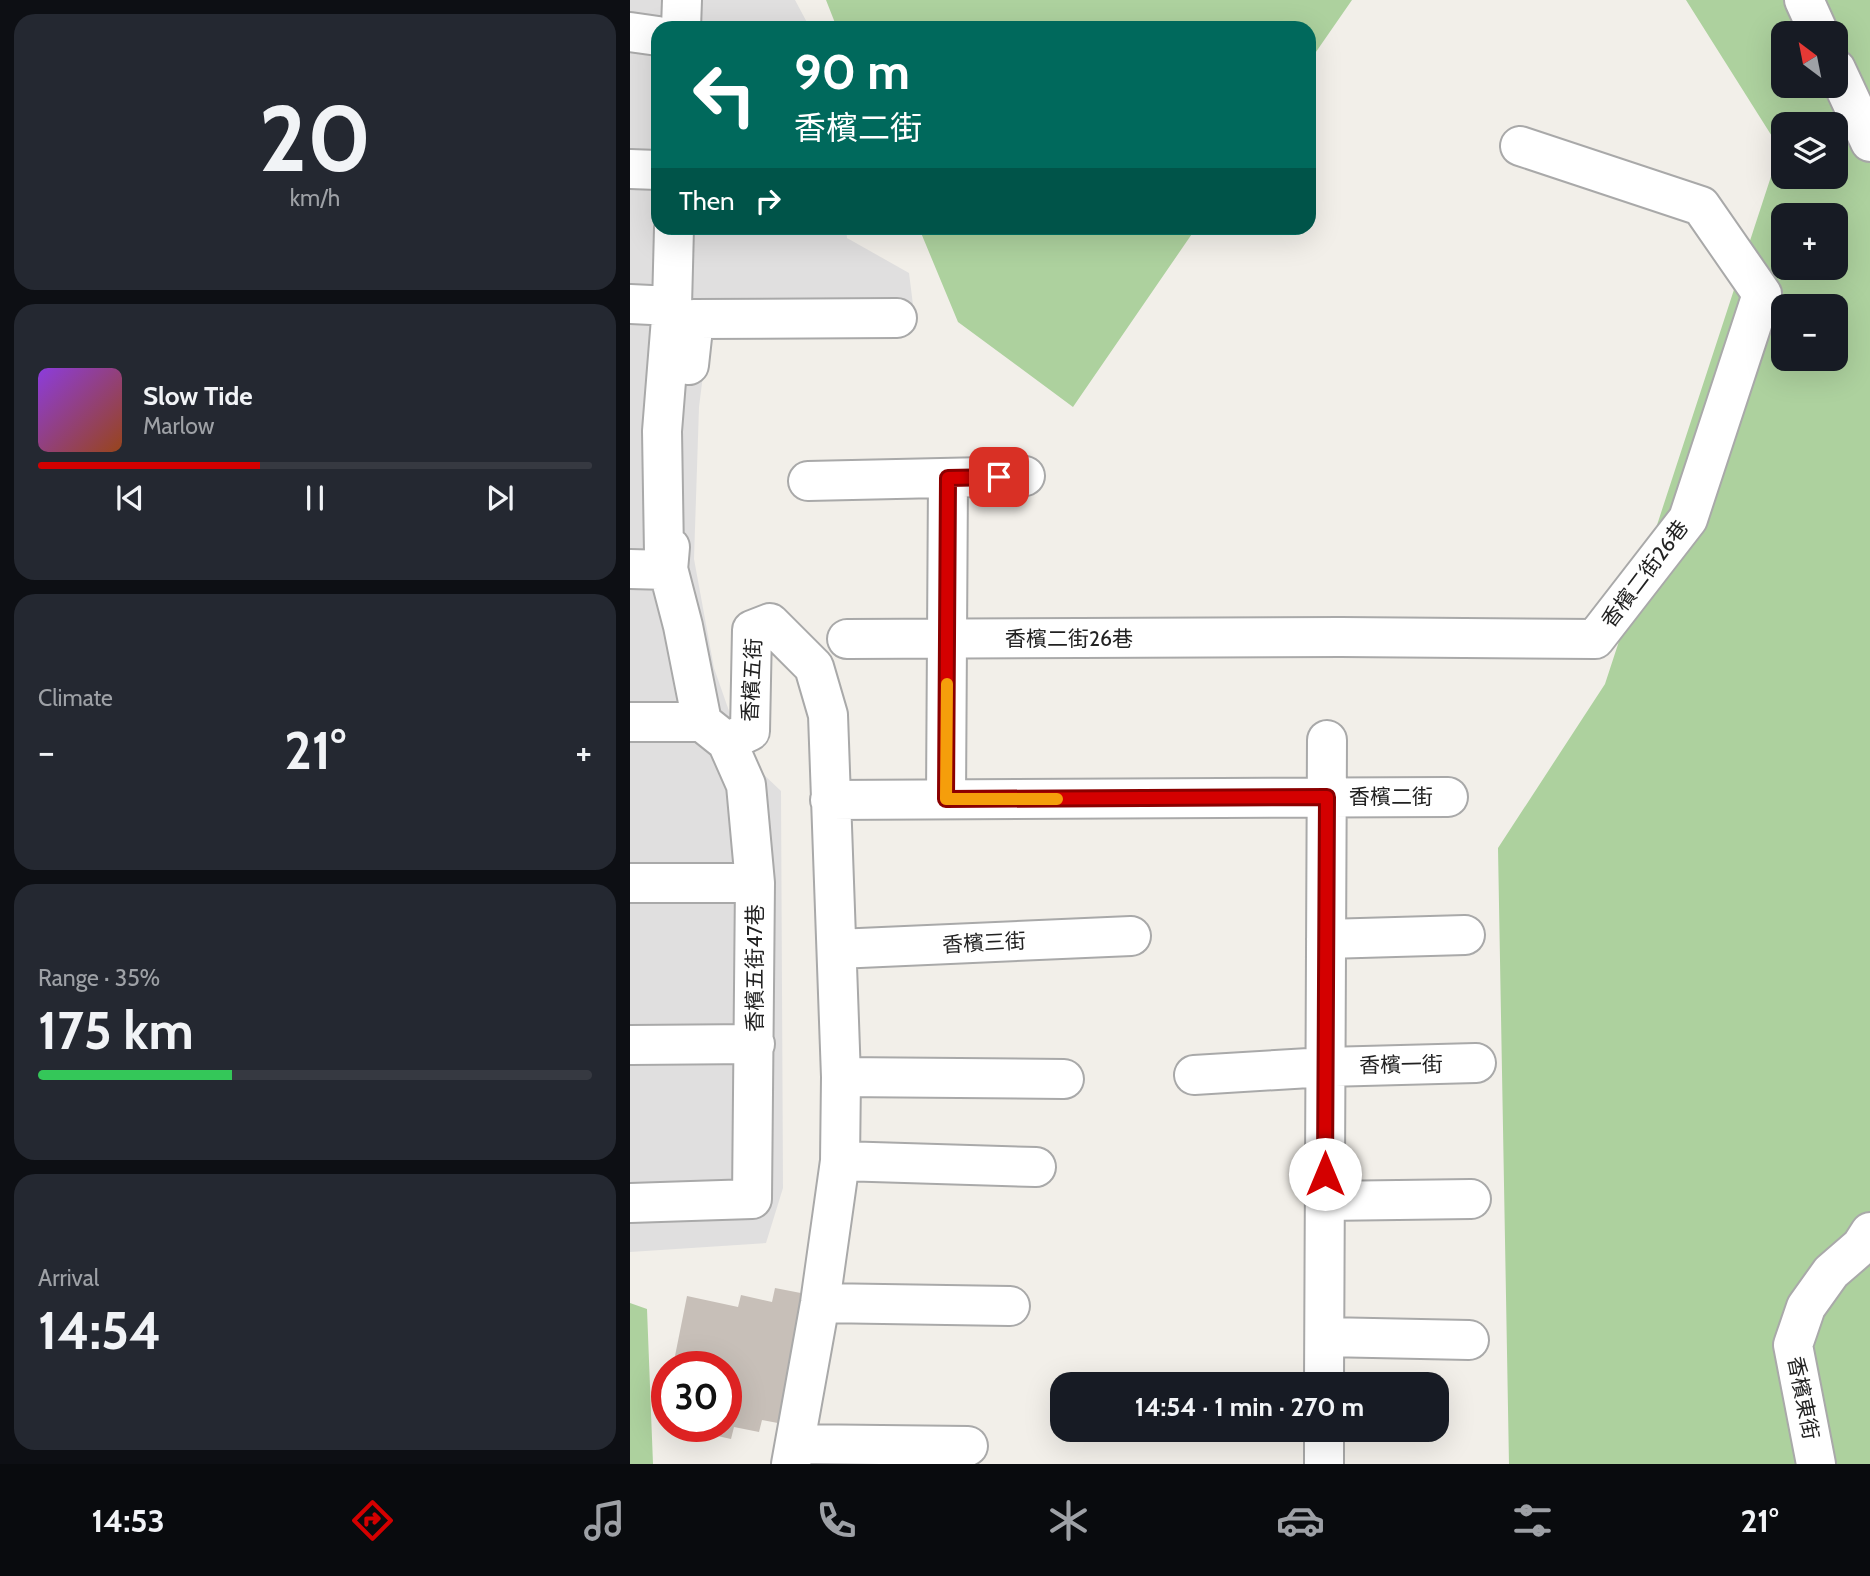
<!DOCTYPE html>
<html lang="en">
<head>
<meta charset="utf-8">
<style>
	:root { --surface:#171b24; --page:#242831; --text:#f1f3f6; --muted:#9ea1a6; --line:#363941; --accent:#d40000 }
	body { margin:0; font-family:Cabin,"Noto Sans TC",sans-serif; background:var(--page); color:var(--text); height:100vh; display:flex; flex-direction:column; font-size:26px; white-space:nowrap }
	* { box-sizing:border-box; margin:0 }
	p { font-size:23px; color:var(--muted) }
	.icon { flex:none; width:38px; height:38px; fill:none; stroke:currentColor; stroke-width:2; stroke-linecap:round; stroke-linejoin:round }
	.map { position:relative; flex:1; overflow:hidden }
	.panel { display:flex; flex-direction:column; gap:14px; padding:14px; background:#0d0f14; width:630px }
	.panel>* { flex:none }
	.top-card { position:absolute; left:21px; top:21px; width:665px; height:214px; border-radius:21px; box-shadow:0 7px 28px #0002; background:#00695c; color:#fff; overflow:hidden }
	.needle { width:46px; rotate:328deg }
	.controls { position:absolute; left:1141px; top:21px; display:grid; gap:14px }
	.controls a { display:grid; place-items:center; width:77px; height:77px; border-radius:14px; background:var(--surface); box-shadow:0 7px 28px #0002; font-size:35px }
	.speed { position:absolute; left:21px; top:1351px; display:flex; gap:14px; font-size:35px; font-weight:700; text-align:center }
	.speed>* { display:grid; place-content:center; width:91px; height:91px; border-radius:50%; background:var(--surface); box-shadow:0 7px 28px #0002; line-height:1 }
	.speed .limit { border:10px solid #d22; background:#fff; color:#111 }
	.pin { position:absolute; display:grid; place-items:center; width:60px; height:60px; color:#fff; margin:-30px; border-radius:14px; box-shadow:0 4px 10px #0006 }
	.me { position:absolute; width:77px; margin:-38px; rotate:0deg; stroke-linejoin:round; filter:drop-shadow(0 0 5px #0008) }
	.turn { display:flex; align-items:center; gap:24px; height:147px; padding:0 28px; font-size:32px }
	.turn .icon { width:91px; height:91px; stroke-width:2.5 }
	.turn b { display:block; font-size:49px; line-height:60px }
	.then { display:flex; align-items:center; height:66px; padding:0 28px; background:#0003; gap:14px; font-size:26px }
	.big { font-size:52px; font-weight:700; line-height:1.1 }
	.panel .card { flex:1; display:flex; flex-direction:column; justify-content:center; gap:10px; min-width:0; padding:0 24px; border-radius:21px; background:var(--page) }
	.panel .dial { align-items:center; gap:0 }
	.dial b { font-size:91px; line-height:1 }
	.song { display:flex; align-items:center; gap:21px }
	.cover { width:84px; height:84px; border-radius:10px; background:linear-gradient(135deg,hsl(270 70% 55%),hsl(20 70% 35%)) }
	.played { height:7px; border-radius:4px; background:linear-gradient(90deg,var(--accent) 40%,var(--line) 40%) }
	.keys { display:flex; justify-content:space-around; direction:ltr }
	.heat { display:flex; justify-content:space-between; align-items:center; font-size:38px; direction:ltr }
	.charge { height:10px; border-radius:5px; background:linear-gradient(90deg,#34c759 35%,var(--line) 0) }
	.trip { position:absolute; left:420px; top:1372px; width:399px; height:70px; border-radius:21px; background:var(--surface); box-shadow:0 7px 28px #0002; font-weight:700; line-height:70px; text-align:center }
	.dock { display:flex; height:112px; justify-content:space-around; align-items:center; background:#090b0e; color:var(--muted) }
	.dock .icon { width:49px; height:49px }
	.dock .on { color:var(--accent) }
	.dock b { font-size:32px; color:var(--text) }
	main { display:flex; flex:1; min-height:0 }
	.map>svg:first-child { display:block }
	.residential { fill:#e0dfdf }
	.forest { fill:#add19e; fill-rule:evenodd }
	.building { fill:#c7bfb8 }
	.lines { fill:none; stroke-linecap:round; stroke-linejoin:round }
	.minor-casing { stroke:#a9a9a9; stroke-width:42 }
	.minor { stroke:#fff; stroke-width:38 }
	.route-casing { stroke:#8a0000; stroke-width:18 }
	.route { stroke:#d40000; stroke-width:12 }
	.slow { stroke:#f59e0b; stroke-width:12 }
	.labels { text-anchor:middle; stroke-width:6; stroke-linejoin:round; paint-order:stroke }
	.street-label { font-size:21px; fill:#222; stroke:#fff }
</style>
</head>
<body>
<main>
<section class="panel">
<div class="card dial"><b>20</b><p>km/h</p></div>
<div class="card">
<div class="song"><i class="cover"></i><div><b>Slow Tide</b><p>Marlow</p></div></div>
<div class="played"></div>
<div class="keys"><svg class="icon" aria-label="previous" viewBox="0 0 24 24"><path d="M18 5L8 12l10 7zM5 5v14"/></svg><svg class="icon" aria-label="pause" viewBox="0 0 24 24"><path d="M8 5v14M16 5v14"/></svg><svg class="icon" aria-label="next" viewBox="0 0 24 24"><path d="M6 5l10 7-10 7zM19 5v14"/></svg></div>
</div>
<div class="card"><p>Climate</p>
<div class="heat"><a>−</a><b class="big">21°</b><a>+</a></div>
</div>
<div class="card"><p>Range · 35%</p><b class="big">175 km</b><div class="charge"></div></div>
<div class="card"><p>Arrival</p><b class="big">14:54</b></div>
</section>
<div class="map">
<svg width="1240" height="1464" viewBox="0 0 1240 1464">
	<rect width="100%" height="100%" fill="#f2efe9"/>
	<!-- residential -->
	<path class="residential" d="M0,0H165L180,28H28V228H216L217,238L279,273L286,329L78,335L69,407L64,559L84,668L115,757L151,791L153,1188L136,1243L0,1252Z"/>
	<!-- forest -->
	<path class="forest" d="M196,0H722L679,62V28H207Z
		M1056,0H1240V1464H879L868,848L975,684L1150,149ZM1153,33H1206V86H1153ZM1153,124H1206V177H1153ZM1153,215H1206V268H1153ZM1153,306H1206V359H1153Z
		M289,228H566L443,407L328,322Z
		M0,1303L17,1309L23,1464H0Z"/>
	<!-- building -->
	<path class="building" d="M145,1288L181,1295L153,1424L132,1420L129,1432L104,1427L101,1439L47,1427L96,1426V1367H79L80,1363L45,1356L57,1296L108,1307L111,1295L142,1302Z"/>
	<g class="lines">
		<defs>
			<path id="minor" d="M1174,0L1189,33
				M51,28L52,0
				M0,32L28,36
				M1206,69L1240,142
				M0,169L28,170
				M44,228L42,306L32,431L34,553L53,626L72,722L97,742L120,731L122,630L140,623L184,667L198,715L211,1077L210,1161L190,1303L161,1464
				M0,304L42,306
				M59,365L64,319L267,318
				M178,481L395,476
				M0,569L38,570L40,547
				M217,639L711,637L965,639L1058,519L1132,294L1071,206L890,146
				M0,722H72
				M316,799L318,479
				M200,800L818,797
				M0,883H125
				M696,939L835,935
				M207,949L501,936
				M0,1045L125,1044
				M564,1075L696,1067L846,1063
				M211,1077L434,1079
				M210,1161L406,1167
				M695,1201L841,1199
				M0,1203L122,1199L125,883L116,785L97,742
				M190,1303L380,1306
				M695,1337L839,1340
				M694,1384L697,740
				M165,1444L338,1446
				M694,1464V1430
				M1186,1464L1163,1345L1176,1307L1201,1272L1231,1246L1240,1232"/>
		</defs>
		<!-- minor casing -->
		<use href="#minor" class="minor-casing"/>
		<!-- minor -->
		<use href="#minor" class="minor"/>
	</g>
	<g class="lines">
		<defs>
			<path id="route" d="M369,477L318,478L316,799L697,797L695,1174"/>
		</defs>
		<!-- route casing -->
		<use href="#route" class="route-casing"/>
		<!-- route -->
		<use href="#route" class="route"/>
		<!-- slow -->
		<path class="slow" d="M317,684L316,799H427"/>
	</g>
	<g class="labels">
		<!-- street labels -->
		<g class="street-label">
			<text transform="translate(1015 574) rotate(-53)" y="7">香檳二街26巷</text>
			<text x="439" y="646">香檳二街26巷</text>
			<text transform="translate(122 680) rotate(-87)" y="7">香檳五街</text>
			<text x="761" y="804">香檳二街</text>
			<text transform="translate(354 943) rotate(-3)" y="7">香檳三街</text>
			<text transform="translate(125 968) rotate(-90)" y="7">香檳五街47巷</text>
			<text transform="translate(771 1065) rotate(-1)" y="7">香檳一街</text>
			<text transform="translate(1173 1398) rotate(79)" y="7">香檳東街</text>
		</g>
	</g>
</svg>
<div class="controls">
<a><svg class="needle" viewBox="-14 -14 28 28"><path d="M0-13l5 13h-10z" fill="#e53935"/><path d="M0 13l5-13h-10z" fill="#9ea1a6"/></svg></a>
<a><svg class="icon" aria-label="layers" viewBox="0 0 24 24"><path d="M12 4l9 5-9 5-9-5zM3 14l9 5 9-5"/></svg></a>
<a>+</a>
<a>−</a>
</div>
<div class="speed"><div class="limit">30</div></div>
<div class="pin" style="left:369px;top:477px;background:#d93025"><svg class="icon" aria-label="arrive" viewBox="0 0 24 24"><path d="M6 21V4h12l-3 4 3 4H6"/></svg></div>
<svg class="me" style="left:695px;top:1174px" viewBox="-20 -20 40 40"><circle r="19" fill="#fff"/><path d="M0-13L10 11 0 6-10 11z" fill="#d40000"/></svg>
<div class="trip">14:54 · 1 min · 270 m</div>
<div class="top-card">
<div class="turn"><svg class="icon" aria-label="left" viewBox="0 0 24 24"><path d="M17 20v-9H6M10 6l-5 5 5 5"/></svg><div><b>90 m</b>香檳二街</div></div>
<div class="then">Then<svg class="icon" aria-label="right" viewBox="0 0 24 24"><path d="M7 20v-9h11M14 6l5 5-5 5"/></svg></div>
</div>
</div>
</main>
<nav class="dock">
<b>14:53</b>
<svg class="icon on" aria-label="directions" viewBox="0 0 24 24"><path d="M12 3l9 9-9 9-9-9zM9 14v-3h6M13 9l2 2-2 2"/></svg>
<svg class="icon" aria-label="music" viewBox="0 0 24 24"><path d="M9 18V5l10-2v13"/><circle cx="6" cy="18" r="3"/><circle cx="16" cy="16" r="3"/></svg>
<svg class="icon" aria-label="phone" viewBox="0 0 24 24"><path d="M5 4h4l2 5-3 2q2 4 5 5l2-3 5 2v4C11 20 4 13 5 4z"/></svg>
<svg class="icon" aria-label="climate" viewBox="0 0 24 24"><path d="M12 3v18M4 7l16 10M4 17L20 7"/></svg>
<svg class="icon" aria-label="car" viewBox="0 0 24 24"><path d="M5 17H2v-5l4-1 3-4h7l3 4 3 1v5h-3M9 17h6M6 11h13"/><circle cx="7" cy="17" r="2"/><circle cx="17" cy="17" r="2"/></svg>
<svg class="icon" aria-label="filters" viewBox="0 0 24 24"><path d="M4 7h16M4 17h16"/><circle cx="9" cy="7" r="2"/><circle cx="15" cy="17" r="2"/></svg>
<b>21°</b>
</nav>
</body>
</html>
